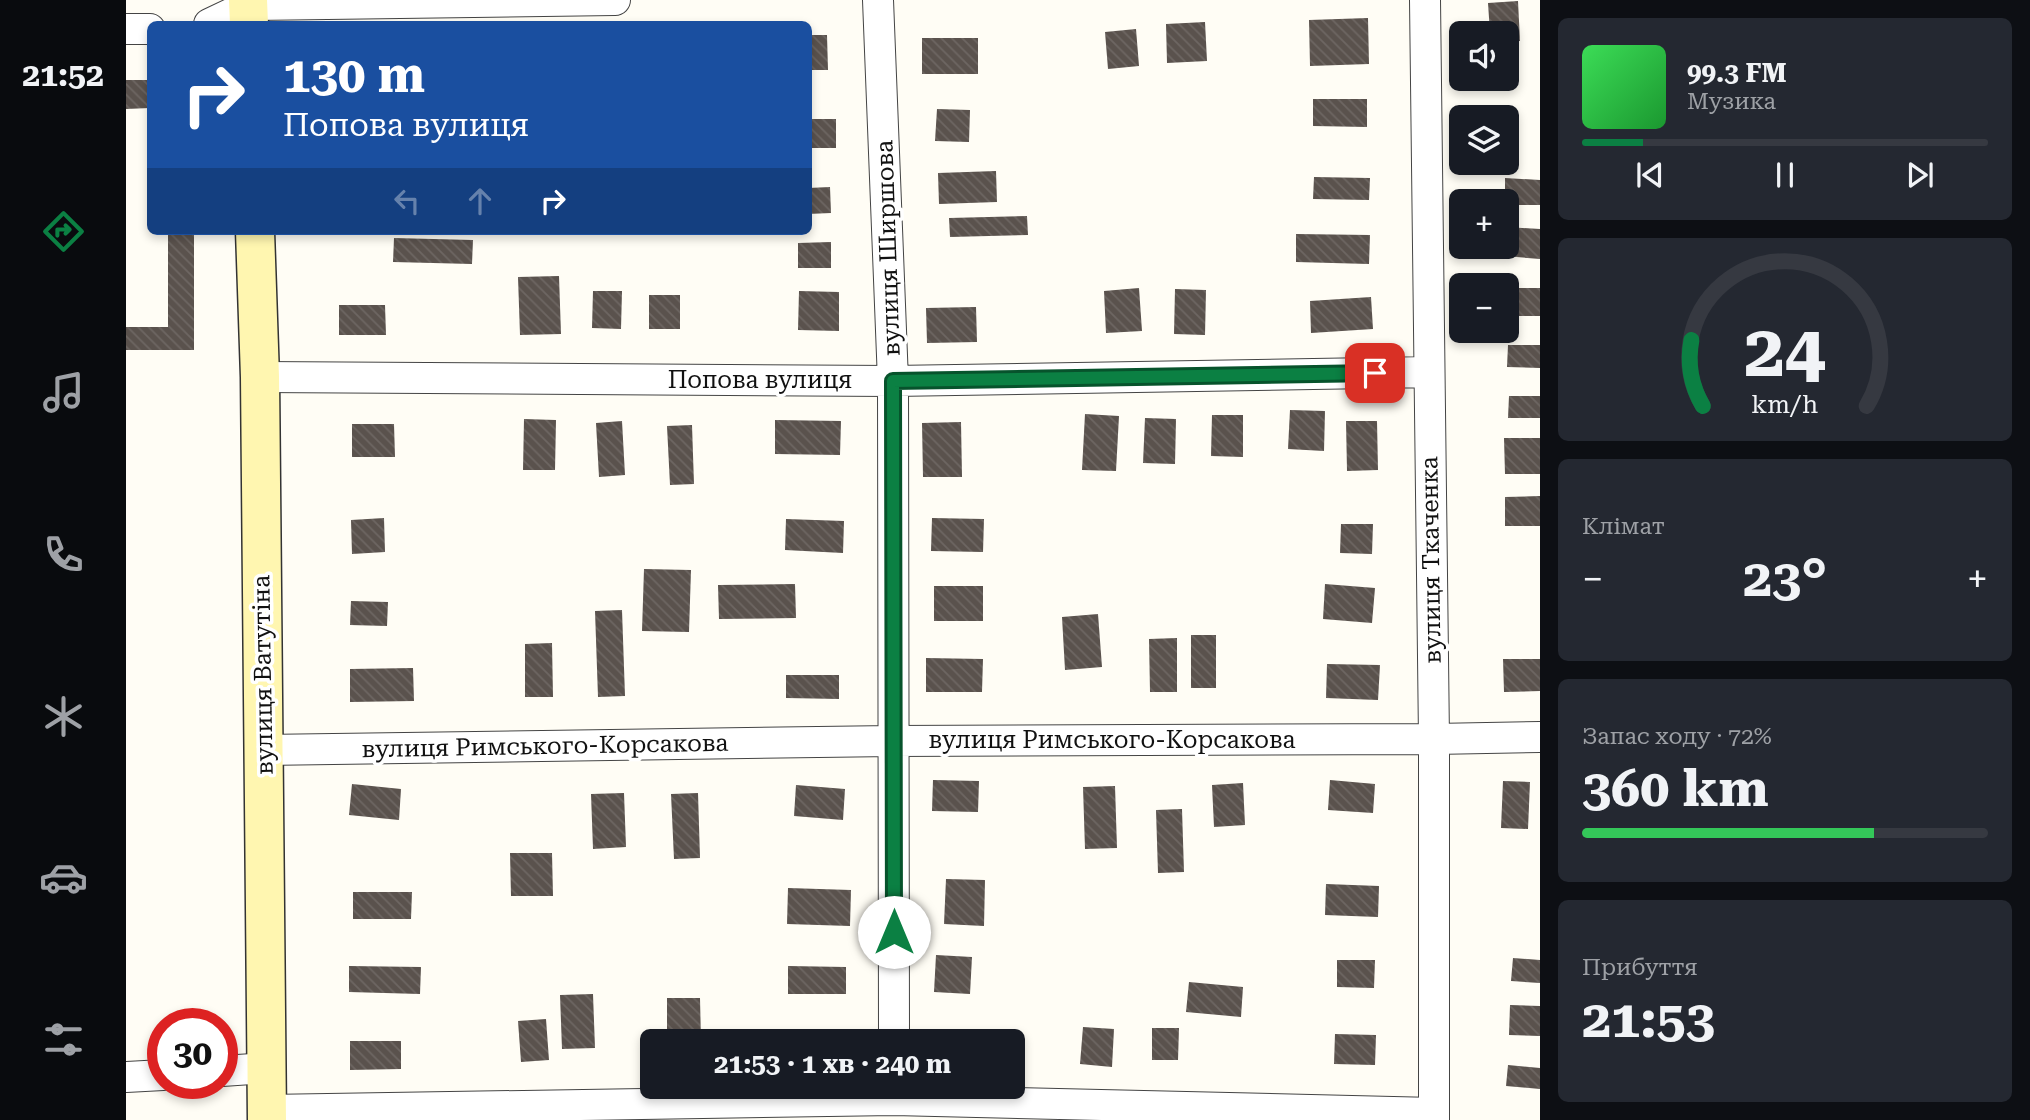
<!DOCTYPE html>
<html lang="uk">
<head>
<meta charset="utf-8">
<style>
	:root { --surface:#171b24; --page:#242831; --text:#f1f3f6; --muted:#9ea1a6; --line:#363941; --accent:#0b8043 }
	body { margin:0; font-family:"Roboto Serif",serif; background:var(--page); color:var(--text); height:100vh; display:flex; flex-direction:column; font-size:26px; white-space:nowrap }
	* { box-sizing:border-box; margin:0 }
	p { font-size:23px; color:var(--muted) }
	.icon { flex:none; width:38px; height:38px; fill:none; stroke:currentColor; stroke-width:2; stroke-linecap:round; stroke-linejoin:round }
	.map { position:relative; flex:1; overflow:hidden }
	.details { display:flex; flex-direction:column; gap:18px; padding:18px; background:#0d0f14; width:490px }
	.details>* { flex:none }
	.top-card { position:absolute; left:21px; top:21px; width:665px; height:214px; border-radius:10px; box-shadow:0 4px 10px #0003; background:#1a4fa0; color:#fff; overflow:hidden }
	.tools { position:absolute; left:1323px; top:21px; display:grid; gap:14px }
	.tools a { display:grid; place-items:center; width:70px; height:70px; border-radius:10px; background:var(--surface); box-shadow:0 4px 10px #0003; font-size:35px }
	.speed { position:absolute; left:21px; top:1008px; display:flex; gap:14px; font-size:35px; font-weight:700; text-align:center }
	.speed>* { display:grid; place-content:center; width:91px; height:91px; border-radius:50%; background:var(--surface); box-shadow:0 4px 10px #0003; line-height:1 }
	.speed .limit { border:10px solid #d22; background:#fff; color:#111 }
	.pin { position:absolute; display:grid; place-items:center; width:60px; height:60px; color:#fff; margin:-30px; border-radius:14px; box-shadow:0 4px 10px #0006 }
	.me { position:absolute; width:77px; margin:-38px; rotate:0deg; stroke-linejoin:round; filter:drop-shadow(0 0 5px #0008) }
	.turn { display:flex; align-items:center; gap:24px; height:147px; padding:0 21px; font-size:32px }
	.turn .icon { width:91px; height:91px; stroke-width:2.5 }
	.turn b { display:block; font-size:49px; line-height:60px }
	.lanes { display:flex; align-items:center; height:66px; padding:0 21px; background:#0003; justify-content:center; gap:35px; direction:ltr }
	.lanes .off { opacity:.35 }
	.big { font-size:52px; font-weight:700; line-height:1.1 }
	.details .card { flex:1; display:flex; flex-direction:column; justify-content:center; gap:10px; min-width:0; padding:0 24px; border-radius:10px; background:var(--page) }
	.details .dial { align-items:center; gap:0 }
	.dial svg { height:182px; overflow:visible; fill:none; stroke:var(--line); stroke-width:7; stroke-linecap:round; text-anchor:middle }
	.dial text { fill:var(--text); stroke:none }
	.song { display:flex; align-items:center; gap:21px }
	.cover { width:84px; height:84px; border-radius:10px; background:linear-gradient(135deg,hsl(130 70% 55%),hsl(130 70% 35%)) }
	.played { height:7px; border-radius:4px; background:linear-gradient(90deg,var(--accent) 15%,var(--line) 15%) }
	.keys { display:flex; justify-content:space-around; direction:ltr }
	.heat { display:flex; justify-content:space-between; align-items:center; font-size:38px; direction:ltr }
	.charge { height:10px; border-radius:5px; background:linear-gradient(90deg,#34c759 72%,var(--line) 0) }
	.trip { position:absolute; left:514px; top:1029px; width:385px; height:70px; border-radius:10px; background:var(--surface); box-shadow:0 4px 10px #0003; font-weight:700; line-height:70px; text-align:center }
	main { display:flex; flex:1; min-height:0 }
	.tab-bar { display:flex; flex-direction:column; width:126px; justify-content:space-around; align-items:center; background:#090b0e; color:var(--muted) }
	.tab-bar .icon { width:49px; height:49px }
	.tab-bar .on { color:var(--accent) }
	.tab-bar b { font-size:32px; color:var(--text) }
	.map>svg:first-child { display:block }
	.building { fill:url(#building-back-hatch) }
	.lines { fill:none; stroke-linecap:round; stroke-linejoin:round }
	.street-casing { stroke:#444; stroke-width:32 }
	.secondary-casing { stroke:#333; stroke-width:41 }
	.street { stroke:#fff; stroke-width:30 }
	.secondary { stroke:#fff6b0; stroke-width:38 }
	.route-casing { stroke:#07532c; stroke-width:18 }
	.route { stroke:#0b8043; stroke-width:12 }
	.labels { text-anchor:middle; stroke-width:7; stroke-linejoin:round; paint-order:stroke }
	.street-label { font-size:24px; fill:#111; stroke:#fff }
</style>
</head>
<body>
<main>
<nav class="tab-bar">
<b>21:52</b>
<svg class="icon on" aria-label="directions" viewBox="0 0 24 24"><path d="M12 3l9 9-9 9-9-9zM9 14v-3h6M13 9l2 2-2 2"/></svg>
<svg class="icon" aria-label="music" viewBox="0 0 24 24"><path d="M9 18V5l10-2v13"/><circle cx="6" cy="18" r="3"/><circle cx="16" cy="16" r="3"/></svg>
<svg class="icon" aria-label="phone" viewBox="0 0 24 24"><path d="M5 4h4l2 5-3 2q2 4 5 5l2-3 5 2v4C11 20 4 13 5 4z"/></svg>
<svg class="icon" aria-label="climate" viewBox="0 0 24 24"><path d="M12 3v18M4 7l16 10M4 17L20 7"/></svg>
<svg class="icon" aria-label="car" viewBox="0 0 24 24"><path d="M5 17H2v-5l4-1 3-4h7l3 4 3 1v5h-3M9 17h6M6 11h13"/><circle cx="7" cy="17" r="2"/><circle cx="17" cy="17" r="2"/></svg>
<svg class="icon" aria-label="filters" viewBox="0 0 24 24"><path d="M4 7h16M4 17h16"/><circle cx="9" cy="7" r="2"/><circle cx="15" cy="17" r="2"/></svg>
</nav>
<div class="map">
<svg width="1414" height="1120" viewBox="0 0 1414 1120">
	<defs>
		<pattern id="building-back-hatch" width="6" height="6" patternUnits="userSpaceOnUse" patternTransform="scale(1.75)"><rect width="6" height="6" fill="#5a524d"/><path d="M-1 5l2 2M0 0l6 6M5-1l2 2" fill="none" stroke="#6d6662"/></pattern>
	</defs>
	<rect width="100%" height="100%" fill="#fffdf5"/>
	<!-- building -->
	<path class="building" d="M1392,1L1394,41L1381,42V33H1364L1362,3Z
		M1242,18L1243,64L1184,66L1183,20Z
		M1079,22L1081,61L1041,63L1040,24Z
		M1010,29L1013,66L982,69L979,32Z
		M682,35H701L702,70H682Z
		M796,38H852V74H796Z
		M0,80H24V108L0,109Z
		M1187,99H1241V127L1187,126Z
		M811,109L844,110L843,142L809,141Z
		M682,119H710V148H682Z
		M870,171L871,202L813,204L812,173Z
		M1188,177L1244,178L1243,200L1187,199Z
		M1379,178L1414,180V205H1381V201H1379Z
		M704,187L705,213L682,214V188Z
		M901,216L902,235L824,237L823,218Z
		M1381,227L1414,229V259L1378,256L1379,247H1381Z
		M42,231H68V350H0V327H42Z
		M1170,234L1244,235L1243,264L1170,262Z
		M268,238L347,240L346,264L267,262Z
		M705,242V268H672V243Z
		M433,276L435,334L394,335L392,277Z
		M1013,288L1016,331L980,333L978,291Z
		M1383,288H1414V316H1382Z
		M1049,289L1080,290L1079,335L1048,334Z
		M467,291H496L495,329L466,328Z
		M673,291L713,292V331L672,330Z
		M523,295H554V329H523Z
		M1245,297L1247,329L1185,333L1184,301Z
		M213,305H259L260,335H213Z
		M850,307L851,342L801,343L800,308Z
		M1382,345H1414V368L1381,367Z
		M1383,396H1414V418H1382Z
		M1164,410L1199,411L1198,451L1162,449Z
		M959,414L993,416L990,471L956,470Z
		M1086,415H1117V457L1085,456Z
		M1019,418L1050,419L1049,464L1017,463Z
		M398,419L430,420L429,470H397Z
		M649,420L715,421L714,455L649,454Z
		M496,421L499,475L473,477L470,423Z
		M1220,421H1251L1252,470L1221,471Z
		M835,422L836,477H797L796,423Z
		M226,424H268L269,457H226Z
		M566,425L568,484L544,485L541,426Z
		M1378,438H1414V474H1379Z
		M1414,496V526H1379V497Z
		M258,518L259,552L226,554L225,520Z
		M806,518L858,519L857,552L805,551Z
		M660,519L718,521L717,553L659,550Z
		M1215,524H1247L1246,554L1214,553Z
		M518,569L565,570L563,632L516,631Z
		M669,584L670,618L593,619L592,585Z
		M1199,584L1249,588L1246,623L1197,619Z
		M808,586H857V621H808Z
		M225,601L262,602L261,626L224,625Z
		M496,610L499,696L472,697L469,611Z
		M972,614L976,667L939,670L936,617Z
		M1065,635H1090V688H1065Z
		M1051,638V692H1024L1023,639Z
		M426,643L427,697H399V644Z
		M800,658L857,659L856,692H800Z
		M1377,659H1414V691L1378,692Z
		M1201,664L1254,665L1252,700L1200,698Z
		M287,668L288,701L224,702V669Z
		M660,675H713V699L660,698Z
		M807,780L853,781L852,812L806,811Z
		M1204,780L1249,784L1247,813L1202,810Z
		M1377,781L1404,782L1402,829L1375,828Z
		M1117,783L1119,825L1088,827L1086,785Z
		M226,784L275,789L273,820L223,815Z
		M670,785L719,789L717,820L668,816Z
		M989,786L991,848L959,849L957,787Z
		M498,793L500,847L467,849L465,794Z
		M572,793L574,858L548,859L545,794Z
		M1056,809L1058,872L1032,873L1030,810Z
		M384,853H426L427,896H385Z
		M820,879L859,880L858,926L818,924Z
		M1200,884L1253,886L1252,917L1199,915Z
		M662,888L725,890L724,926L661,924Z
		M227,892H286L285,919H227Z
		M810,955L846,957L844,994L808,992Z
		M1387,958L1414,960V983L1385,981Z
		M1211,960H1249L1248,988L1211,987Z
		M223,966L295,967L294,994L223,992Z
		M662,966L720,967V994H662Z
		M1063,982L1117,987L1115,1017L1060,1012Z
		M467,994L469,1048L436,1049L434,995Z
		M541,998H574L575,1041H541Z
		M1384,1005L1414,1006V1036L1383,1035Z
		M420,1019L423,1060L395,1062L392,1021Z
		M957,1027L988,1029L986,1067L954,1064Z
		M1026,1028H1053L1052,1060H1026Z
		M726,1034V1041H671V1035Z
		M1209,1034L1250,1035L1249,1065L1208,1064Z
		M224,1041H275V1069L224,1070Z
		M1382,1065L1414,1068V1089L1380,1086Z"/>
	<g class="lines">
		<defs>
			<path id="street" d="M752,0L767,381L768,1041
				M1299,0L1308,739V1120
				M83,24L123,5L489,0
				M0,29H24
				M134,377L767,381L1303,372
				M137,750L766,741L1308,739L1414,737
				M96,1071L141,1068
				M0,1077L37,1075
				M141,1110L768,1100L1308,1113"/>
			<path id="secondary" d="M122,0L123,24
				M129,231L134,377L141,1120"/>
		</defs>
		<!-- street casing -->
		<use href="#street" class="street-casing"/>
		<!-- secondary casing -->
		<use href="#secondary" class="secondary-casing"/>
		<!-- street -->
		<use href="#street" class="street"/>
		<!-- secondary -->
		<use href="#secondary" class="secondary"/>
	</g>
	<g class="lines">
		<defs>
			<path id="route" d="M768,932L767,381L1249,373"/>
		</defs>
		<!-- route casing -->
		<use href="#route" class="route-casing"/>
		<!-- route -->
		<use href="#route" class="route"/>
	</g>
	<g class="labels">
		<!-- street labels -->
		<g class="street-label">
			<text transform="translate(762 248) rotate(-92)" y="8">вулиця Ширшова</text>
			<text x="634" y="388">Попова вулиця</text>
			<text transform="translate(1305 560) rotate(-91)" y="8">вулиця Ткаченка</text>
			<text transform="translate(137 675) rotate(-91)" y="8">вулиця Ватутіна</text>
			<text x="986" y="748">вулиця Римського-Корсакова</text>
			<text transform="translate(419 746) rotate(-1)" y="8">вулиця Римського-Корсакова</text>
		</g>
	</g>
</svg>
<div class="tools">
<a><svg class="icon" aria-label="sound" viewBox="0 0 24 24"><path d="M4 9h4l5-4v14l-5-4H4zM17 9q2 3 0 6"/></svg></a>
<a><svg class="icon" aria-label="layers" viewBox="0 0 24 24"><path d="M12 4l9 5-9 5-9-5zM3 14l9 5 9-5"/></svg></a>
<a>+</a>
<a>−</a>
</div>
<div class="speed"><div class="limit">30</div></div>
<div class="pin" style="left:1249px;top:373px;background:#d93025"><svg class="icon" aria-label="arrive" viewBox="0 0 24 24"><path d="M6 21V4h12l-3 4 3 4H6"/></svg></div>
<svg class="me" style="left:768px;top:932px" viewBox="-20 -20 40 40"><circle r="19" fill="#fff"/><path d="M0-13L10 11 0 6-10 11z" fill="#0b8043"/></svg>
<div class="trip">21:53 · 1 хв · 240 m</div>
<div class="top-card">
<div class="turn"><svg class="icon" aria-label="right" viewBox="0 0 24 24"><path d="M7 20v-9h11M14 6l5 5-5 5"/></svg><div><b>130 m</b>Попова вулиця</div></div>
<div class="lanes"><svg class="icon off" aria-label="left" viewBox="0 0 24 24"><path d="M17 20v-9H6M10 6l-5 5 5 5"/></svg><svg class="icon off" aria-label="ahead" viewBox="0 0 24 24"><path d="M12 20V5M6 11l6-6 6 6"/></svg><svg class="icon" aria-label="right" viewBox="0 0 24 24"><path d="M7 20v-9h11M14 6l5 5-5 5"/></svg></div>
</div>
</div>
<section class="details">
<div class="card">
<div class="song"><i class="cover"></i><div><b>99.3 FM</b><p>Музика</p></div></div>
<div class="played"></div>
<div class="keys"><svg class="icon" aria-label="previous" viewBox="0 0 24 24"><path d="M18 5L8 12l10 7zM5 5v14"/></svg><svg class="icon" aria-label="pause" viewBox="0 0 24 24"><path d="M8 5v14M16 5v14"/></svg><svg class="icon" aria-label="next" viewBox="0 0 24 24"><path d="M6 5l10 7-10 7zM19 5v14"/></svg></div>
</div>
<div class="card dial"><svg viewBox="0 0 100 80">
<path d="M14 69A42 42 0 1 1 86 69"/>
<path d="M14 69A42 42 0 0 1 9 40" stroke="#0b8043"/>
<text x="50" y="56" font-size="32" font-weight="700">24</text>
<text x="50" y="72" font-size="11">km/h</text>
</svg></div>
<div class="card"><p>Клімат</p>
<div class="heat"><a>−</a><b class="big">23°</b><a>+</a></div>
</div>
<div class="card"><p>Запас ходу · 72%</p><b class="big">360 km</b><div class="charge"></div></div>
<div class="card"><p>Прибуття</p><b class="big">21:53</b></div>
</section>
</main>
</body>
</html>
